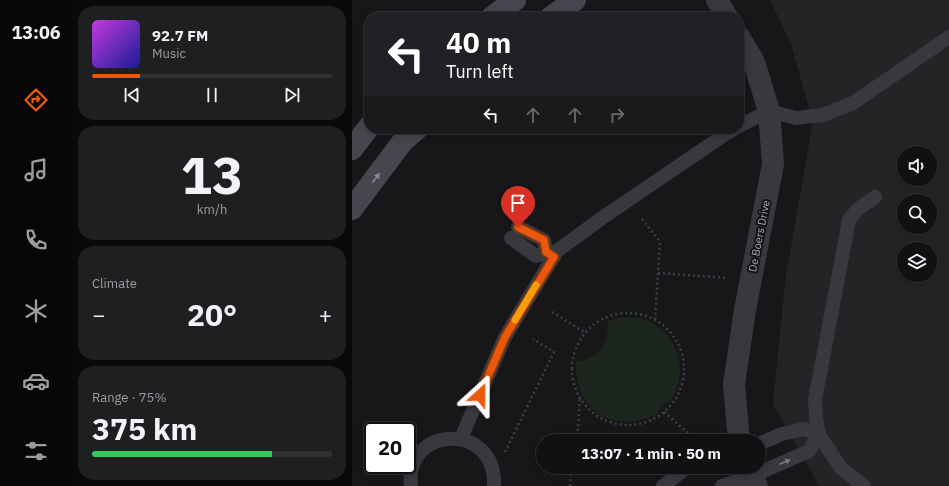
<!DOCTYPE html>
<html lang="en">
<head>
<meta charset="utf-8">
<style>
	:root { --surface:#111113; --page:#1e1f21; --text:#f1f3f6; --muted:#9c9da0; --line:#303133; --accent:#ea580c }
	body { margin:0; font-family:"IBM Plex Sans",sans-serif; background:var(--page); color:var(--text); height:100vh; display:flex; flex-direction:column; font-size:15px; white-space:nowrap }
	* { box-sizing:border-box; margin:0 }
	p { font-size:13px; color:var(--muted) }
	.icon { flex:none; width:22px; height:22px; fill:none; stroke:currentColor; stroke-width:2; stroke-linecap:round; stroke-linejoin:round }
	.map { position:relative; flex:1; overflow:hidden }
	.side { display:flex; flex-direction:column; gap:6px; padding:6px; background:#09090a; width:280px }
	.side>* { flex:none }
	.guide { position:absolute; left:12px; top:12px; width:380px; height:122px; border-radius:16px; box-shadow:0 2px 10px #0003,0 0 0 1px var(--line); background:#202124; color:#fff; overflow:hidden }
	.controls { position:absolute; left:545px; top:146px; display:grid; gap:8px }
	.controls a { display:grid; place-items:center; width:40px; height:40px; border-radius:50%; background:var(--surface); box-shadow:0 2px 10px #0003,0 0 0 1px var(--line); font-size:20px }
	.speed { position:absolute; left:12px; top:422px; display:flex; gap:8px; font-size:20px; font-weight:700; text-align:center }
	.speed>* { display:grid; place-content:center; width:52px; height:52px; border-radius:50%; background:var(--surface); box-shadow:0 2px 10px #0003,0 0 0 1px var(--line); line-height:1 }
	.speed .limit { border:2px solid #111; border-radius:6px; background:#fff; color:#111 }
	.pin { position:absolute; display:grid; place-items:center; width:34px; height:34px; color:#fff; margin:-41px -17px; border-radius:50% 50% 50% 0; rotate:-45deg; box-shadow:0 0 4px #0007 }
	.pin .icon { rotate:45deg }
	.me { position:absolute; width:44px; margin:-22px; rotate:24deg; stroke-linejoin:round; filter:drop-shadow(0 0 3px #0008) }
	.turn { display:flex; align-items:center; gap:14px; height:84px; padding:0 16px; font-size:18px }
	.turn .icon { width:52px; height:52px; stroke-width:2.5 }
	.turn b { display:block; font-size:28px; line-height:34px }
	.lanes { display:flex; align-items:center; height:38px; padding:0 16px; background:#0003; justify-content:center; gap:20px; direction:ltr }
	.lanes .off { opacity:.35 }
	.big { font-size:30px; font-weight:700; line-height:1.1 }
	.side .card { flex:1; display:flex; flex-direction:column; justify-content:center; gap:6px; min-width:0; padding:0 14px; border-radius:16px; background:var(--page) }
	.side .dial { align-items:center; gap:0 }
	.dial b { font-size:52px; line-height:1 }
	.song { display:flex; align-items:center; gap:12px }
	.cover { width:48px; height:48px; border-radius:6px; background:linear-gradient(135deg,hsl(290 70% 55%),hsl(240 70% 35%)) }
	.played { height:4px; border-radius:2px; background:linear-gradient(90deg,var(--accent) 20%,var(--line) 20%) }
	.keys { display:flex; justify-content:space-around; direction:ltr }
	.heat { display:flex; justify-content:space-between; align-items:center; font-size:22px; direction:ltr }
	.charge { height:6px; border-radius:3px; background:linear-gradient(90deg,#34c759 75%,var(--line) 0) }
	.trip { position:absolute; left:184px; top:434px; width:230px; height:40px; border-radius:20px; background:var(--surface); box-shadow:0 2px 10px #0003,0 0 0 1px var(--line); font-weight:700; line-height:40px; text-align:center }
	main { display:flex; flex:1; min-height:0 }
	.menu { display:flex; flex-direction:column; width:72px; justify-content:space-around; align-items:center; background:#070708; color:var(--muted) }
	.menu .icon { width:28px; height:28px }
	.menu .active { color:var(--accent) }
	.menu b { font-size:18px; color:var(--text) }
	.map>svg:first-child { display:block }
	.built { fill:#242326; fill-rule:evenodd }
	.green { fill:#1d251f }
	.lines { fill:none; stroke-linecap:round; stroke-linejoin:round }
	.path { stroke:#3e3f45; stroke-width:2.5; stroke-dasharray:2 3; stroke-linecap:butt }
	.service { stroke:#38383e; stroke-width:14 }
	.minor { stroke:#38383e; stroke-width:22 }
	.secondary { stroke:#46474e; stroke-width:22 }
	.oneway { fill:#868994 }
	.oneway2 { fill:#767882 }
	.route-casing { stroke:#983908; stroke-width:10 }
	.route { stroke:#ea580c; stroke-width:7 }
	.slow { stroke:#f59e0b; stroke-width:7 }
	.labels { text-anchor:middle; stroke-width:4; stroke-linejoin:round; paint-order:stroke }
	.street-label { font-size:11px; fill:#a9acb9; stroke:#121214 }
</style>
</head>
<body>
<main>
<nav class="menu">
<b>13:06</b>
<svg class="icon active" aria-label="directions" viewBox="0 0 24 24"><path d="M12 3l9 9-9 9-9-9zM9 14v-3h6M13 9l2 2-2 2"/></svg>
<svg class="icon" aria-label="music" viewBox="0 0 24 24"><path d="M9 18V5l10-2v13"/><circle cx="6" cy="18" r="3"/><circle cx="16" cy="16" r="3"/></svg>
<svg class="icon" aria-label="phone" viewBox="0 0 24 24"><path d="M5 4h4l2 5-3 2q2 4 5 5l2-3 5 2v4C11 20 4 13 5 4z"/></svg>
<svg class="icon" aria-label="climate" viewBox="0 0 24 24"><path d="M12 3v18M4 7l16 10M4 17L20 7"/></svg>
<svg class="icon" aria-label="car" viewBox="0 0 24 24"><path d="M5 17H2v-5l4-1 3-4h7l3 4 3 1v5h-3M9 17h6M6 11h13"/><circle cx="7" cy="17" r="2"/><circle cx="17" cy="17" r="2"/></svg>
<svg class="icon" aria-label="filters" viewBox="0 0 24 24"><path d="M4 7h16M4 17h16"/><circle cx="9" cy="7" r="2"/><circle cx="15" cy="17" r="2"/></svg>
</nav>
<section class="side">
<div class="card">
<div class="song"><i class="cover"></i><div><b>92.7 FM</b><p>Music</p></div></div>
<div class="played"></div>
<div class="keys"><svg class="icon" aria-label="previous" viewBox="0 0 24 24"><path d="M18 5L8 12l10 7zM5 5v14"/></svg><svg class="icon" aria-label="pause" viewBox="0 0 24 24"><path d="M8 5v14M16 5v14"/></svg><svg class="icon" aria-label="next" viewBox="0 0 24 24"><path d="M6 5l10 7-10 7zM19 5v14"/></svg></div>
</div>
<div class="card dial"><b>13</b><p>km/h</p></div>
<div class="card"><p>Climate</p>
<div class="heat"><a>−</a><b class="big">20°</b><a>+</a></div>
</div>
<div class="card"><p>Range · 75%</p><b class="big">375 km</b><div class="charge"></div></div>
</section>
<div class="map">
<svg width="597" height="486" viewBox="0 0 597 486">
	<rect width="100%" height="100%" fill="#171719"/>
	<!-- built -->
	<path class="built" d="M418,0H597V486H467L421,404L434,275L461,122L439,44ZM552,153H578V179H552ZM552,201H578V227H552ZM552,249H578V275H552Z"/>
	<!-- green -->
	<path class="green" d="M271,317C276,318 282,317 287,318C311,323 329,347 328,372C328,382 323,392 319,401C311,403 308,406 305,414C261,436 222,410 224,361C247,360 257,343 256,321Z"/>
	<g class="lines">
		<!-- path -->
		<path class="path" d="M290,219L308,242L303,321
			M306,273L375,278
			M200,312L234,333
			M220 369a56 56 0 1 1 112 0a56 56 0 1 1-112 0Z
			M312,412L345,441
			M225,441L228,398
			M348,441L363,439
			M153,452L202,352L181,339
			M218,486L220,467"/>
		<!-- service -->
		<path class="service" d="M387,126L417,111L444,118L471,115L501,103L597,37
			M166,227L192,240L194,252L202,257
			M159,238L184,256L194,252
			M109,438L153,337L205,251L250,218L375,133L382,129
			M59,486C52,425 145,421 142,486
			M311,486L333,469L339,467
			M370,486L400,476L457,451L467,435L452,429L430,434L407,444
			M512,486L489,468L467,435L464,418L463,400L497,220L506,209L523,197"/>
		<!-- minor -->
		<path class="minor" d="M365,0L375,17
			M387,37L402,62L417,111L421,164L393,310L382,384L387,441
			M397,467L405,486"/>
		<!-- secondary -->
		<path class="secondary" d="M140,17L163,0
			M199,17L223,0
			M0,149L17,127
			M0,209L51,141L65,129"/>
	</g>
	<!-- one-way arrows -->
	<defs><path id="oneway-solid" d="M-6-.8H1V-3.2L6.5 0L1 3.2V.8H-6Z"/></defs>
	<use class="oneway" href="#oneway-solid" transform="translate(24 178) rotate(-53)"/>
	<use class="oneway2" href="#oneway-solid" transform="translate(433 462) rotate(-23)"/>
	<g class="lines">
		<defs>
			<path id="route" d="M128,395L153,337L202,257L194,252L192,240L166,227"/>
		</defs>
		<!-- route casing -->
		<use href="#route" class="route-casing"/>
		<!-- route -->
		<use href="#route" class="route"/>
		<!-- slow -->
		<path class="slow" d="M163,320L184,285"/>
	</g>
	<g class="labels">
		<!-- street labels -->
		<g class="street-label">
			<text transform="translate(407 236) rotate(-79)" y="4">De Boers Drive</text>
		</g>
	</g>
</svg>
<div class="controls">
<a><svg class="icon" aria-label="sound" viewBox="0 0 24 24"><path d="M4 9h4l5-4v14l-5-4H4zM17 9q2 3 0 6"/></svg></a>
<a><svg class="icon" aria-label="search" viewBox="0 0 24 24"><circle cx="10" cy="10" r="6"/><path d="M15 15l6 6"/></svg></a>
<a><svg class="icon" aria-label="layers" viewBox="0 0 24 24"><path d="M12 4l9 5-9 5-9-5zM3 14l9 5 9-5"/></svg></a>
</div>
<div class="speed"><div class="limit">20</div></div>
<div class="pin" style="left:166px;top:227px;background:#d93025"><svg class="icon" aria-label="arrive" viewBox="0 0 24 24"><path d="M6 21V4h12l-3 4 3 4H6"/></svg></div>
<svg class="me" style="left:128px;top:395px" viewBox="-20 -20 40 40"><path d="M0-17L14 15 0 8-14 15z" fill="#ea580c" stroke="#fff" stroke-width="4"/></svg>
<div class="trip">13:07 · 1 min · 50 m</div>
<div class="guide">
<div class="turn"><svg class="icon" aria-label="left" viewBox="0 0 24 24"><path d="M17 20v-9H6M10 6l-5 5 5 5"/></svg><div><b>40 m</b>Turn left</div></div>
<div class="lanes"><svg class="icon" aria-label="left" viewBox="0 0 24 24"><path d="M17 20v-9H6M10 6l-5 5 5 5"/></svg><svg class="icon off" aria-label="ahead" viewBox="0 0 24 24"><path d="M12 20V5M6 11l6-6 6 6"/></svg><svg class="icon off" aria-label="ahead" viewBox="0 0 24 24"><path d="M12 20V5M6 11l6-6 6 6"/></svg><svg class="icon off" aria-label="right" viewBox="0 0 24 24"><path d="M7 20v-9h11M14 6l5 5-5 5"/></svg></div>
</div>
</div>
</main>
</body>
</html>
